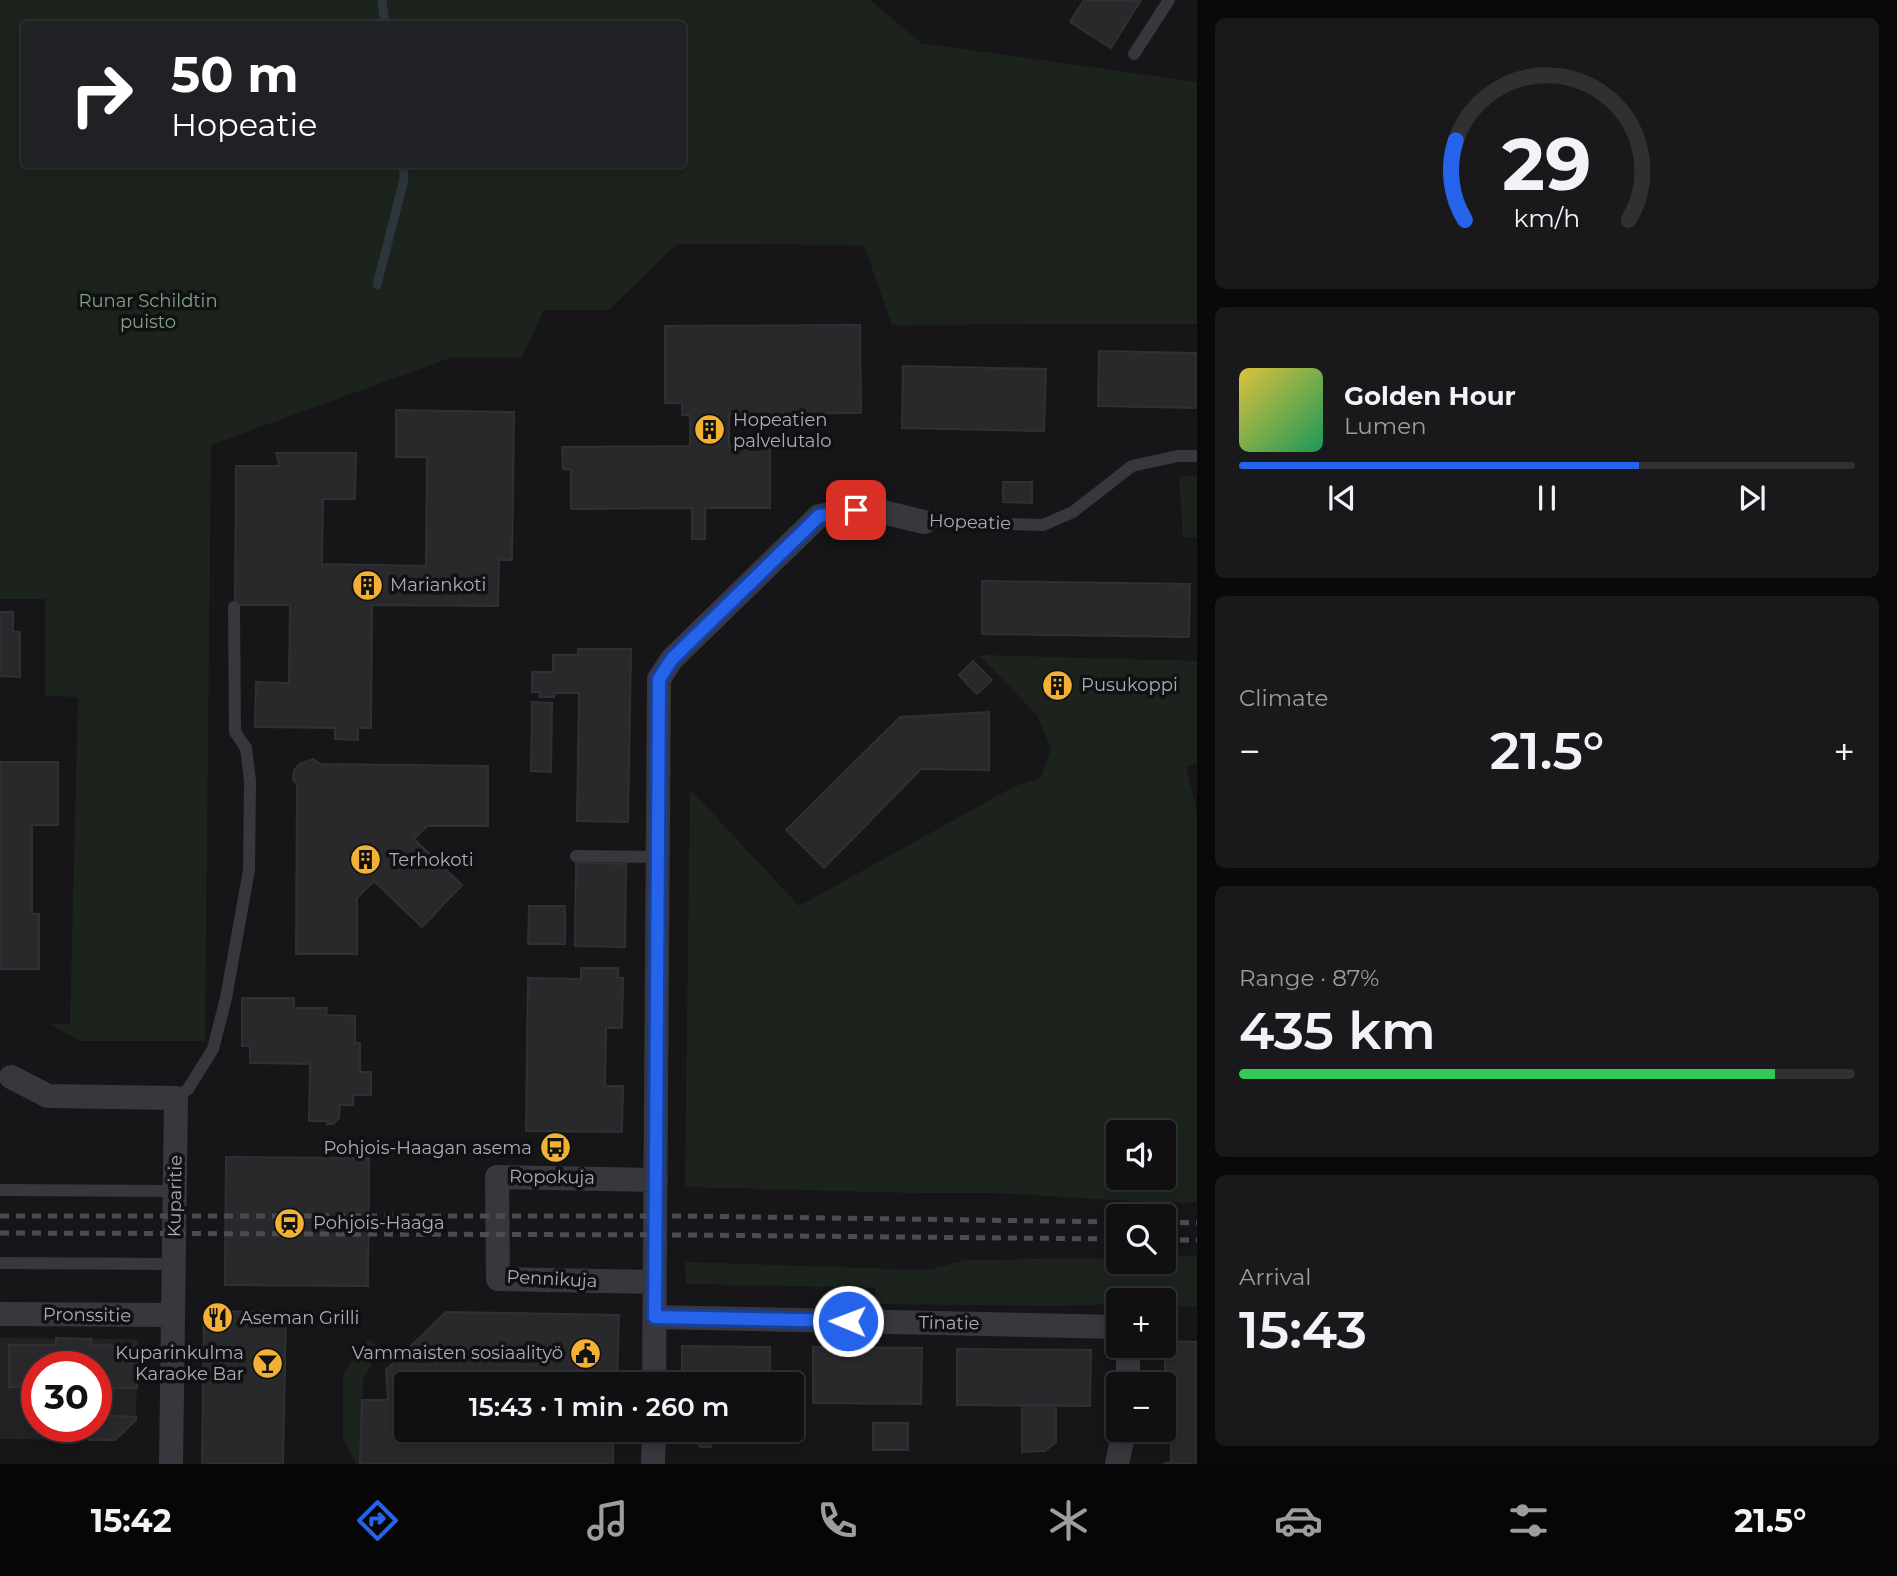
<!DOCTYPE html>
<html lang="en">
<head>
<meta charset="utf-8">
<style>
	:root { --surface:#101012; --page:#19191b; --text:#f1f3f6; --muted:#9c9d9f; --line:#303032; --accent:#2563eb }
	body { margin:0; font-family:Montserrat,sans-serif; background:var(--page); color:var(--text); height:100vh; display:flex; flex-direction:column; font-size:26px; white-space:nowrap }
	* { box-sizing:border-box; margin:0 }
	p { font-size:23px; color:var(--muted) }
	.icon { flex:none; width:38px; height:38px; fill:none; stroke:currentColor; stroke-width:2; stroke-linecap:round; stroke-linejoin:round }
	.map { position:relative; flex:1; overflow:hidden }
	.panel { display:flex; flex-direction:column; gap:18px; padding:18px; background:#09090a; width:700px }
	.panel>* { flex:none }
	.banner { position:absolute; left:21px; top:21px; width:665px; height:147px; border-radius:7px; box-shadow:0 4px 10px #0003,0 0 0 2px var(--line); background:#202124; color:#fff; overflow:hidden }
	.buttons { position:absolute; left:1106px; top:1120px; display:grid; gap:14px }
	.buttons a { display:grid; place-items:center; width:70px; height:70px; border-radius:7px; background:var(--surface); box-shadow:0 4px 10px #0003,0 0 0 2px var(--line); font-size:35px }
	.speed { position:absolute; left:21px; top:1351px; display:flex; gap:14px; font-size:35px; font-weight:700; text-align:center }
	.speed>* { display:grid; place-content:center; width:91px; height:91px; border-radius:50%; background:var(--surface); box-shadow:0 4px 10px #0003,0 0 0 2px var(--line); line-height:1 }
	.speed .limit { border:10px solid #d22; background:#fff; color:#111 }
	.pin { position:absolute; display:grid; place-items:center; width:60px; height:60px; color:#fff; margin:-30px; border-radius:14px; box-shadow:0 4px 10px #0006 }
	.me { position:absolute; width:77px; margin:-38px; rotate:271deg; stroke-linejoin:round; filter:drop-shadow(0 0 5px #0008) }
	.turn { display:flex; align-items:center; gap:24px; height:147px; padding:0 35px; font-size:32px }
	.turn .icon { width:91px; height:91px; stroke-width:2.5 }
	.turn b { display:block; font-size:49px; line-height:60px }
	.big { font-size:52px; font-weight:600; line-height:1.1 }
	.panel .widget { flex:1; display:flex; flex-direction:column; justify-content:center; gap:10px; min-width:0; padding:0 24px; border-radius:10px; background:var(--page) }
	.panel .dial { align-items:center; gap:0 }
	.dial svg { height:182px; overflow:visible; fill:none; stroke:var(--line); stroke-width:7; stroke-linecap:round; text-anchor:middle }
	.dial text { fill:var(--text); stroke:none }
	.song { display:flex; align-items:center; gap:21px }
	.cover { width:84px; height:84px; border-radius:10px; background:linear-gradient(135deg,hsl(50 70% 55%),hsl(150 70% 35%)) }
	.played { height:7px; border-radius:4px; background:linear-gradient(90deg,var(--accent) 65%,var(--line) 65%) }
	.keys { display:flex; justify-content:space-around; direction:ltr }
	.heat { display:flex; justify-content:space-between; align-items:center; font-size:38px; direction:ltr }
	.charge { height:10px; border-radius:5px; background:linear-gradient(90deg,#34c759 87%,var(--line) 0) }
	.trip { position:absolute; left:394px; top:1372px; width:410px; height:70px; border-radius:7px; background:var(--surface); box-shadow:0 4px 10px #0003,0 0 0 2px var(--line); font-weight:600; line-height:70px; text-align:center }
	.menu { display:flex; height:112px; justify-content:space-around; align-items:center; background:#060607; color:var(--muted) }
	.menu .icon { width:49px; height:49px }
	.menu .selected { color:var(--accent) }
	.menu b { font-size:32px; color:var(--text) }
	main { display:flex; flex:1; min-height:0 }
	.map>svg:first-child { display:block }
	.built { fill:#222225; fill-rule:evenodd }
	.green { fill:#1c231d; fill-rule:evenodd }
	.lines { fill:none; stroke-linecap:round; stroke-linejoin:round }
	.stream { stroke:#2c353c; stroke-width:9 }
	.building { fill:#29292c; stroke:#303034; stroke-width:2 }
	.service { stroke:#37383d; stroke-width:12 }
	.minor { stroke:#37383d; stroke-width:24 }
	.rail { stroke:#4a4c52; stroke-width:5; stroke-dasharray:9 7; stroke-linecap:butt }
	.route-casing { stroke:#184099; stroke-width:18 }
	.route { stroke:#2563eb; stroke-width:12 }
	.labels { text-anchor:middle; stroke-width:7; stroke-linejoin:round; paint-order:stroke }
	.park-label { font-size:18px; fill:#7fa381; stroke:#111113 }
	.poi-label { font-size:18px; fill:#a8adb8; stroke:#111113; text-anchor:start }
	.street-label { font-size:18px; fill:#a8adb8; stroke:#111113 }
</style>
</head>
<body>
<main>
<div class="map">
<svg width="1197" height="1464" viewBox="0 0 1197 1464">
	<rect width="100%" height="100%" fill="#161618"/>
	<!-- built -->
	<path class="built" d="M0,1338L138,1339L136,1420L115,1440L0,1439ZM37,1367H96V1426H37Z"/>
	<!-- green -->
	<path class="green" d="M0,0H870L921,43L1197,82V324L892,325L864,245L676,244L609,310H544L521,358L453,357L211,445L205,1041H80L50,1024H70L78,697L45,696V599H0ZM682,24V164H24V24Z
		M1197,476V537L1183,538L1179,477Z
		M979,655L1197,661V763L1186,767L1197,812V1202L1165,1203L997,1193H915L685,1187L690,789L799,906L1015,786L1041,778L1051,748L1037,715ZM1164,1132V1178H1118V1132Z
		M1197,1256V1307L1164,1305V1300H1118V1304L1054,1306L878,1304H875V1288L686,1284L685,1262L927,1270L966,1260L1118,1258V1262H1164V1257Z
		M369,1339L381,1349L363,1379L360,1464H356L343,1438V1374Z"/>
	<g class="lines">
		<!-- stream -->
		<path class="stream" d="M382,0L385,24
			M377,285L404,179L403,164"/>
	</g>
	<!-- building -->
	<path class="building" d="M1084,0H1141L1111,48L1070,22Z
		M860,325L861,413L729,414V446H770V508H705V539H692V508L571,509V470L563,469L562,447L690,446V415H682V403H665V326Z
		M1099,351L1197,353V408L1098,406Z
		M903,366L1046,369L1044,431L902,428Z
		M396,410L514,412L512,560H499L498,606L372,605L371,728H358V740L335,739V728L255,727L256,682L289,683L290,605H235L236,466H280L276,453H356L355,499H323L322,564L426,566L427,457H396Z
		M1003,482H1032V503L1003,502Z
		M982,581L1190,584L1189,637L982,634Z
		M0,612H13V632H20V677L0,676Z
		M578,649H631L628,822L577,821L579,693H554V697H539L540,692H532V672H553V655H578Z
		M973,661L992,680L977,694L959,675Z
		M1048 684a10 10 0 1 1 20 0a10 10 0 1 1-20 0Z
		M532,702L552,703L551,772L531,771Z
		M989,712V770L921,769L824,868L786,830L900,717Z
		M313,759L321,764L488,766V826H427L414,839L462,885L422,927L374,881L357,898V954H296L297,785L293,779L294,771L299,764Z
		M0,762H58V825H32V914H39V969H0Z
		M576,863L626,864L625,947L575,946Z
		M529,906H565V944H528Z
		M581,968H618V978H623L622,1028H606L605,1086H623L622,1132L526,1131L528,978L581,979Z
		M242,998H294V1008H327L326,1015L355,1016V1043H360V1072H371V1095H353V1105H340L339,1118L333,1124H327L328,1121H309L310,1064L250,1063V1046H242Z
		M226,1157L369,1158L368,1286L225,1285Z
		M204,1311L286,1312L283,1464H202Z
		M446,1312L619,1315L617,1384H406V1430H598V1441L613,1442V1464H360L362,1400H388L386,1370Z
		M56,1338L91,1339V1345L138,1346L137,1388H96V1367H37V1387H9V1345H56Z
		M1165,1341L1197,1342V1464H1163L1171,1462V1450L1172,1378H1165Z
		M682,1346L770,1347V1384H682Z
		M813,1347L922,1348L921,1404L813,1403Z
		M957,1349L1091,1350L1090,1406L957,1405Z
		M1022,1405H1056V1442L1045,1451L1022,1452Z
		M96,1415L136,1417V1420L115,1440H89L90,1426H96Z
		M873,1423H908V1450H873Z
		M685,1430H711V1447H701Z"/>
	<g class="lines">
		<!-- service -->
		<path class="service" d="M1134,54L1169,0
			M924,522L1043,525L1073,512L1132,466L1178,456H1197
			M576,856L658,857
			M176,1098L188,1089L213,1049L226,998L249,870L250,781L246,748L235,732L234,607
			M0,1190L176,1191
			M0,1263L174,1264"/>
		<!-- minor -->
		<path class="minor" d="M11,1077L48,1096L176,1098L171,1464
			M655,1282L498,1279L497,1177L656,1180
			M0,1314L173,1315
			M655,1317L1118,1327
			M654,1384L659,679L672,659L819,516L856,510L879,511L924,522
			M1128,1384V1346
			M653,1464L654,1430
			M1117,1464L1124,1430"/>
		<!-- rail -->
		<path class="rail" d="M0,1216H685L1118,1222
			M1164,1222L1197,1223
			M0,1233L685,1235L1118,1239
			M1164,1240H1197"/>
	</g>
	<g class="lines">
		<defs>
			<path id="route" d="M848,1321L655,1317L659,679L672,659L819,516L856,510"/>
		</defs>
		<!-- route casing -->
		<use href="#route" class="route-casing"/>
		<!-- route -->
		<use href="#route" class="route"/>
	</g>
	<!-- icons -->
	<defs>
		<symbol id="building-disc" viewBox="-11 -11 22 22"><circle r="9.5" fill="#f2b134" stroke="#111113"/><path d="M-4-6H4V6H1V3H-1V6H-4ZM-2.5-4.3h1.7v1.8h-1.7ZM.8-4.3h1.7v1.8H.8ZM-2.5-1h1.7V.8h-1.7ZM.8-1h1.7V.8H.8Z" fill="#111"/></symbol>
		<symbol id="bus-disc" viewBox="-11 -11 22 22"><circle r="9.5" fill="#f2b134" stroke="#111113"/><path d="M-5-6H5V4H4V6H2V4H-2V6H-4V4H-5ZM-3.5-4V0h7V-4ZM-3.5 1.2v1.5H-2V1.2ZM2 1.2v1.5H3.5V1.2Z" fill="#111"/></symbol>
		<symbol id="station-disc" viewBox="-11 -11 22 22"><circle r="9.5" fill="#f2b134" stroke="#111113"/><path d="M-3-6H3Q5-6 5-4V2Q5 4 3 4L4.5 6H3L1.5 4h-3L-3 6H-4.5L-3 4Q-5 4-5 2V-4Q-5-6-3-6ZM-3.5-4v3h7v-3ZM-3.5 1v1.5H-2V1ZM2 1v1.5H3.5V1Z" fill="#111"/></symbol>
		<symbol id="restaurant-disc" viewBox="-11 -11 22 22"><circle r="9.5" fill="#f2b134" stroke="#111113"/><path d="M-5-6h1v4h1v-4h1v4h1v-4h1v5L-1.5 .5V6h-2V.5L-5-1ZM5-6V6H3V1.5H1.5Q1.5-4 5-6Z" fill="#111"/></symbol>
		<symbol id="civic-disc" viewBox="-11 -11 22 22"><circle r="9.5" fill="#f2b134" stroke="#111113"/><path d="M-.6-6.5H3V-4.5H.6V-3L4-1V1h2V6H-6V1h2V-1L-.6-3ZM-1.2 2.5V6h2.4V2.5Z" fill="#111"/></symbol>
		<symbol id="bar-disc" viewBox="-11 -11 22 22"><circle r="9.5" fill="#f2b134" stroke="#111113"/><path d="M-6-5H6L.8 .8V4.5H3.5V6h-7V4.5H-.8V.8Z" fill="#111"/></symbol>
	</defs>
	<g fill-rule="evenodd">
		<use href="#building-disc" x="692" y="412" width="35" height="35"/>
		<use href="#building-disc" x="350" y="568" width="35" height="35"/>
		<use href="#building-disc" x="1040" y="668" width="35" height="35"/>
		<use href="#building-disc" x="348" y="842" width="35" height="35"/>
		<use href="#bus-disc" x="538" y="1130" width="35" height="35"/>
		<use href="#station-disc" x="272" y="1206" width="35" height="35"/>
		<use href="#restaurant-disc" x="200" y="1300" width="35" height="35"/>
		<use href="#civic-disc" x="568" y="1336" width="35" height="35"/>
		<use href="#bar-disc" x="250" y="1346" width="35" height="35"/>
	</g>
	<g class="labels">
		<!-- park labels -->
		<g class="park-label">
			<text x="148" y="307">Runar Schildtin<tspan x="148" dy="21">puisto</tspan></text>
		</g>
		<!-- poi labels -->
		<g class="poi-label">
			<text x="733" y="426">Hopeatien<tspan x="733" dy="21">palvelutalo</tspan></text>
			<text x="390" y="591">Mariankoti</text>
			<text x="1081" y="691">Pusukoppi</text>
			<text x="389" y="866">Terhokoti</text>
			<text x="532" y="1154" text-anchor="end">Pohjois-Haagan asema</text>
			<text x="313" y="1229">Pohjois-Haaga</text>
			<text x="240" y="1324">Aseman Grilli</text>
			<text x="244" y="1359" text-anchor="end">Kuparinkulma<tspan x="244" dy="21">Karaoke Bar</tspan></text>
			<text x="563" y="1359" text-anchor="end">Vammaisten sosiaalityö</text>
		</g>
		<!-- street labels -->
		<g class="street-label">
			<text transform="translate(970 522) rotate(2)" y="6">Hopeatie</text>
			<text transform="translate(552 1177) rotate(1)" y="6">Ropokuja</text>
			<text transform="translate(175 1196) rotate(-89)" y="6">Kuparitie</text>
			<text transform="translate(552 1279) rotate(3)" y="6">Pennikuja</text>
			<text transform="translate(87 1315) rotate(1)" y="6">Pronssitie</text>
			<text transform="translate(949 1323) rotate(1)" y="6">Tinatie</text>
		</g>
	</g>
</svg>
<div class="buttons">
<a><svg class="icon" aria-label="sound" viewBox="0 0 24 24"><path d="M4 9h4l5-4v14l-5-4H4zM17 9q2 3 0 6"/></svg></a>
<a><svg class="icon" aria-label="search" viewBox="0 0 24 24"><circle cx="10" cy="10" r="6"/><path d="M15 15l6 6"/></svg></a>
<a>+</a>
<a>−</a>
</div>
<div class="speed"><div class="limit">30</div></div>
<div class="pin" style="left:856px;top:510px;background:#d93025"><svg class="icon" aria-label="arrive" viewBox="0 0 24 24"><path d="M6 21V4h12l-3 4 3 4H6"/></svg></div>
<svg class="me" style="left:848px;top:1321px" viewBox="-20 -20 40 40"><circle r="17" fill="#2563eb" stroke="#fff" stroke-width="3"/><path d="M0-11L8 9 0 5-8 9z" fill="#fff"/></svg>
<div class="trip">15:43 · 1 min · 260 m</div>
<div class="banner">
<div class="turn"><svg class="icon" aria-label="right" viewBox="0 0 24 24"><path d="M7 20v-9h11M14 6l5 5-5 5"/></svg><div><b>50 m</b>Hopeatie</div></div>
</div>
</div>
<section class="panel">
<div class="widget dial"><svg viewBox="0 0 100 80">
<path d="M14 69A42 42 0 1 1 86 69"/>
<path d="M14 69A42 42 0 0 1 10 34" stroke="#2563eb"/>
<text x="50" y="56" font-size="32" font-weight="700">29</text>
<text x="50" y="72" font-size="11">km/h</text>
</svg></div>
<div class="widget">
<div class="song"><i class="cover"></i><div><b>Golden Hour</b><p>Lumen</p></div></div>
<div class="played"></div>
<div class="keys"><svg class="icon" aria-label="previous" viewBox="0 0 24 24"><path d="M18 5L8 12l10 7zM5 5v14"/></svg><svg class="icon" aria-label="pause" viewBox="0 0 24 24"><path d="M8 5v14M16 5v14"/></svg><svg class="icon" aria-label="next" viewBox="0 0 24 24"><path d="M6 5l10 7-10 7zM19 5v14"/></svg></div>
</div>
<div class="widget"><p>Climate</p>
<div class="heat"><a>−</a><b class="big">21.5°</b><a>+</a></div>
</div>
<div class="widget"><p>Range · 87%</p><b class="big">435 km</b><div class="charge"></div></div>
<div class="widget"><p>Arrival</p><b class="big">15:43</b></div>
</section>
</main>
<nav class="menu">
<b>15:42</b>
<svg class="icon selected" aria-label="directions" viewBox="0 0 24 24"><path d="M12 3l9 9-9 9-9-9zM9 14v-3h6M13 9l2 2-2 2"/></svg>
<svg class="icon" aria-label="music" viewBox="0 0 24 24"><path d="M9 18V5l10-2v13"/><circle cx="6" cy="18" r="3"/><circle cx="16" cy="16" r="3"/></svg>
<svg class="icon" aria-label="phone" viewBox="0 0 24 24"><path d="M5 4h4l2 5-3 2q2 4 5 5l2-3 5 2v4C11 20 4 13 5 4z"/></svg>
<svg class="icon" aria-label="climate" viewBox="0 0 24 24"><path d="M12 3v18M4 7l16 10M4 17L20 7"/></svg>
<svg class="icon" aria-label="car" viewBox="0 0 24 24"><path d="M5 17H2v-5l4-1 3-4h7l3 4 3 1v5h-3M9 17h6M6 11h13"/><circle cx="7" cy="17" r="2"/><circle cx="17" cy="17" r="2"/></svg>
<svg class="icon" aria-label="filters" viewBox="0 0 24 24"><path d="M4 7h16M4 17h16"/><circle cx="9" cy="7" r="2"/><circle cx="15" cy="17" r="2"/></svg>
<b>21.5°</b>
</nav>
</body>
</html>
